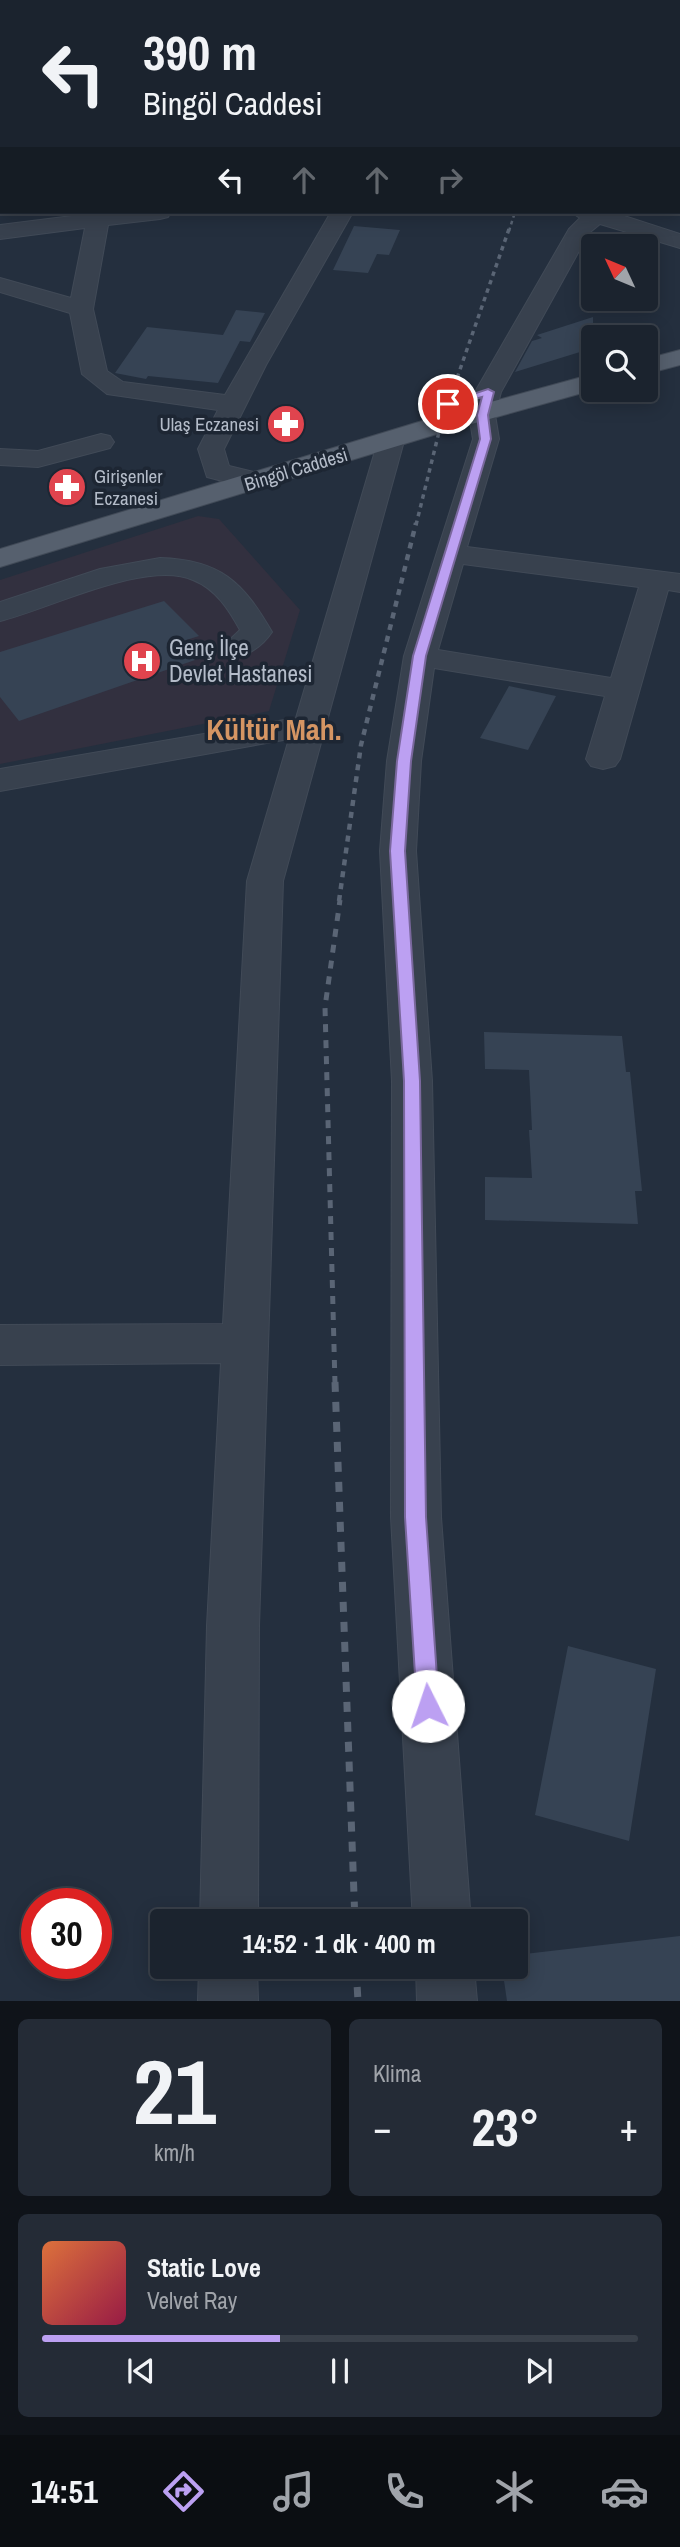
<!DOCTYPE html>
<html lang="tr">
<head>
<meta charset="utf-8">
<style>
	:root { --surface:#1b232e; --page:#242b36; --text:#f1f3f6; --muted:#a0a4aa; --line:#39404a; --accent:#bca0f2 }
	body { margin:0; font-family:"Archivo Narrow",sans-serif; background:var(--page); color:var(--text); height:100vh; display:flex; flex-direction:column; font-size:26px; white-space:nowrap }
	* { box-sizing:border-box; margin:0 }
	p { font-size:23px; color:var(--muted) }
	.icon { flex:none; width:38px; height:38px; fill:none; stroke:currentColor; stroke-width:2; stroke-linecap:round; stroke-linejoin:round }
	.map { position:relative; height:2001px; overflow:hidden }
	.panel { display:flex; flex-direction:column; gap:18px; padding:18px; background:#0f1319; flex:1 }
	.panel>* { flex:none }
	.top-card { position:absolute; left:0px; top:0px; width:681px; height:214px; box-shadow:0 4px 18px #0003,0 0 0 2px var(--line); background:#1b232e; color:var(--text); overflow:hidden }
	.needle { width:46px; rotate:314deg }
	.controls { position:absolute; left:581px; top:234px; display:grid; gap:14px }
	.controls a { display:grid; place-items:center; width:77px; height:77px; border-radius:7px; background:var(--surface); box-shadow:0 4px 18px #0003,0 0 0 2px var(--line); font-size:35px }
	.speed { position:absolute; left:21px; top:1888px; display:flex; gap:14px; font-size:35px; font-weight:700; text-align:center }
	.speed>* { display:grid; place-content:center; width:91px; height:91px; border-radius:50%; background:var(--surface); box-shadow:0 4px 18px #0003,0 0 0 2px var(--line); line-height:1 }
	.speed .limit { border:10px solid #d22; background:#fff; color:#111 }
	.pin { position:absolute; display:grid; place-items:center; width:60px; height:60px; color:#fff; margin:-30px; border:4px solid #fff; border-radius:50%; box-shadow:0 2px 7px #0007 }
	.me { position:absolute; width:77px; margin:-38px; rotate:356deg; stroke-linejoin:round; filter:drop-shadow(0 0 5px #0008) }
	.turn { display:flex; align-items:center; gap:24px; height:147px; padding:0 28px; font-size:32px }
	.turn .icon { width:91px; height:91px; stroke-width:2.5 }
	.turn b { display:block; font-size:49px; line-height:60px }
	.lanes { display:flex; align-items:center; height:66px; padding:0 28px; background:#0003; justify-content:center; gap:35px; direction:ltr }
	.lanes .off { opacity:.35 }
	.big { font-size:52px; font-weight:700; line-height:1.1 }
	.panel .tile { flex:1; display:flex; flex-direction:column; justify-content:center; gap:10px; min-width:0; padding:0 24px; border-radius:10px; background:var(--page) }
	.panel .dial { align-items:center; gap:0 }
	.dial b { font-size:91px; line-height:1 }
	.song { display:flex; align-items:center; gap:21px }
	.cover { width:84px; height:84px; border-radius:10px; background:linear-gradient(135deg,hsl(20 70% 55%),hsl(340 70% 35%)) }
	.played { height:7px; border-radius:4px; background:linear-gradient(90deg,var(--accent) 40%,var(--line) 40%) }
	.keys { display:flex; justify-content:space-around; direction:ltr }
	.heat { display:flex; justify-content:space-between; align-items:center; font-size:38px; direction:ltr }
	.panel .tiles { flex:1; display:grid; gap:18px; grid-template-columns:1fr 1fr }
	.tile:last-child { grid-column:span 2 }
	.trip { position:absolute; left:150px; top:1909px; width:378px; height:70px; border-radius:7px; background:var(--surface); box-shadow:0 4px 18px #0003,0 0 0 2px var(--line); font-weight:700; line-height:70px; text-align:center }
	.tab-bar { display:flex; height:112px; justify-content:space-around; align-items:center; background:#0b0e12; color:var(--muted) }
	.tab-bar .icon { width:49px; height:49px }
	.tab-bar .on { color:var(--accent) }
	.tab-bar b { font-size:32px; color:var(--text) }
	.map>svg:first-child { display:block }
	.medical { fill:#32303f }
	.building { fill:#364354 }
	.lines { fill:none; stroke-linecap:round; stroke-linejoin:round }
	.minor-casing { stroke:#414a57; stroke-width:2 }
	.major-casing { stroke:#414a57; stroke-width:2 }
	.minor { fill:#38414e; fill-rule:evenodd }
	.major { fill:#56606e; fill-rule:evenodd }
	.rail-far4 { stroke:#5a6575; stroke-width:2.5; stroke-dasharray:3.5 3.5; stroke-linecap:butt }
	.rail-far3 { stroke:#5a6575; stroke-width:3.5; stroke-dasharray:4.5 4.5; stroke-linecap:butt }
	.rail-far2 { stroke:#5a6575; stroke-width:4.5; stroke-dasharray:6 6; stroke-linecap:butt }
	.rail-far1 { stroke:#5a6575; stroke-width:5; stroke-dasharray:8 8; stroke-linecap:butt }
	.rail { stroke:#5a6575; stroke-width:7; stroke-dasharray:10 10; stroke-linecap:butt }
	.route { fill:#bca0f2; stroke:#7a689d; stroke-width:2 }
	.labels { text-anchor:middle; stroke-width:7; stroke-linejoin:round; paint-order:stroke }
	.far-poi-label { font-size:19px; fill:#b4bcc9; stroke:#1d2633; text-anchor:end }
	.far-street-label { font-size:19px; fill:#b4bcc9; stroke:#1d2633 }
	.poi-label { font-size:23px; fill:#b4bcc9; stroke:#1d2633; text-anchor:start }
	.district-label { font-size:30px; font-weight:bold; fill:#d59563; stroke:#1d2633 }
</style>
</head>
<body>
<div class="map">
<svg width="680" height="2001" viewBox="0 0 680 2001">
	<rect width="100%" height="100%" fill="#242f3e"/>
	<!-- medical -->
	<path class="medical" d="M198,516L219,519L300,610L269,711L0,764V580Z"/>
	<!-- building -->
	<path class="building" d="M354,226L400,230L389,255L377,254L368,273L333,270Z
		M236,310L265,313L250,342L240,341L218,383L148,376L146,379L115,373L147,327L223,335Z
		M593,317V348L515,372L532,341L542,338L537,335Z
		M164,601L199,636L180,642L195,660L19,721L0,697V652Z
		M509,686L556,696L528,750L480,738Z
		M484,1032L622,1036L626,1072H630L642,1191H635L638,1224L485,1220V1177L532,1178L529,1130H532L529,1070L485,1069Z
		M568,1646L656,1669L629,1841L535,1815Z
		M680,1936V2001H507L502,1967H516V1955Z"/>
	<g class="lines">
		<defs>
			<path id="minor" d="M95,0H113L93,2Z
				M270,0H288L268,2Z
				M446,0H464L445,2Z
				M2,78V91L0,92V79Z
				M679,161H680V173H679Z
				M0,194H2L0,207Z
				M88,212H171L168,217L160,219L108,225L93,309L107,371L123,382L225,395L331,212H353L266,365L224,449L229,466L266,475L270,481L266,487C247,491 226,481 207,477L198,449L218,410L107,394L82,374L70,313L0,292V278L71,298L85,228L0,239V225L88,214Z
				M571,212H612L680,234V248L600,224L589,233L501,392L495,415L499,439L467,547L680,574V592L668,590L620,759L615,766L603,769L591,766L586,759L605,696L434,668L421,761L416,851L432,1081L441,1517L471,1922H413L391,1517L392,1081L380,851L387,761L404,656L473,439L469,415L475,392L569,229L580,218ZM463,564L639,587L611,678L438,650Z
				M391,433L400,435L404,441L283,881L259,1626L258,1922H200L207,1626L221,1363L0,1365V1325L223,1324L247,881L289,739L0,791V769L296,718L378,441L382,435Z
				M101,434L110,436L114,442L110,448L38,467L0,465V449L38,451Z
				M160,558C221,560 243,582 272,632C261,648 245,659 226,655L221,648L240,630C229,610 216,589 193,580C147,559 49,609 0,621V602L100,569Z
				M199,1967H257L258,2001H198Z
				M416,1967H474L477,2001H417Z"/>
			<path id="major" d="M680,350V365L646,374V359Z
				M593,374V390L450,430L0,567V549L432,418Z"/>
		</defs>
		<!-- minor casing -->
		<use href="#minor" class="minor-casing"/>
		<!-- major casing -->
		<use href="#major" class="major-casing"/>
		<!-- minor -->
		<use href="#minor" class="minor"/>
		<!-- major -->
		<use href="#major" class="major"/>
		<!-- rail-far4 -->
		<path class="rail-far4" d="M509,231L515,212"/>
		<!-- rail-far3 -->
		<path class="rail-far3" d="M416,525L441,424L509,229"/>
		<!-- rail-far2 -->
		<path class="rail-far2" d="M339,901L361,745L416,523"/>
		<!-- rail-far1 -->
		<path class="rail-far1" d="M335,1384L325,1007L340,900"/>
		<!-- rail -->
		<path class="rail" d="M335,1382L355,1922
			M356,1967L358,2001"/>
	</g>
	<!-- route -->
	<path class="route" d="M488,389L494,392L488,415L491,439L426,656L411,761L405,851L420,1081L426,1517L439,1706L436,1713L428,1717L420,1713L417,1706L405,1517L404,1081L390,851L397,761L413,656L480,439L477,415L482,397L448,407L443,404Z"/>
	<!-- icons -->
	<defs>
		<symbol id="pharmacy-disc" viewBox="-11 -11 22 22"><circle r="9.5" fill="#e0444e" stroke="#1d2633"/><path d="M-2-6h4v4h4v4h-4v4h-4v-4h-4v-4h4Z" fill="#fff"/></symbol>
		<symbol id="hospital-disc" viewBox="-11 -11 22 22"><circle r="9.5" fill="#e0444e" stroke="#1d2633"/><path d="M-5-5h3v3.5h4V-5h3V5h-3V1.5h-4V5h-3Z" fill="#fff"/></symbol>
	</defs>
	<g fill-rule="evenodd">
		<use href="#pharmacy-disc" x="264" y="402" width="44" height="44"/>
		<use href="#pharmacy-disc" x="45" y="465" width="44" height="44"/>
		<use href="#hospital-disc" x="120" y="639" width="44" height="44"/>
	</g>
	<g class="labels">
		<!-- far-poi labels -->
		<g class="far-poi-label">
			<text x="259" y="431">Ulaş Eczanesi</text>
			<text x="94" y="483" text-anchor="start">Girişenler<tspan x="94" dy="22">Eczanesi</tspan></text>
		</g>
		<!-- far-street labels -->
		<g class="far-street-label">
			<text transform="translate(296 469) rotate(-17)" y="7">Bingöl Caddesi</text>
		</g>
		<!-- poi labels -->
		<g class="poi-label">
			<text x="169" y="656">Genç İlçe<tspan x="169" dy="26">Devlet Hastanesi</tspan></text>
		</g>
		<!-- district labels -->
		<g class="district-label">
			<text x="274" y="740">Kültür Mah.</text>
		</g>
	</g>
</svg>
<div class="controls">
<a><svg class="needle" viewBox="-14 -14 28 28"><path d="M0-13l5 13h-10z" fill="#e53935"/><path d="M0 13l5-13h-10z" fill="#a0a4aa"/></svg></a>
<a><svg class="icon" aria-label="search" viewBox="0 0 24 24"><circle cx="10" cy="10" r="6"/><path d="M15 15l6 6"/></svg></a>
</div>
<div class="speed"><div class="limit">30</div></div>
<div class="pin" style="left:448px;top:404px;background:#d93025"><svg class="icon" aria-label="arrive" viewBox="0 0 24 24"><path d="M6 21V4h12l-3 4 3 4H6"/></svg></div>
<svg class="me" style="left:428px;top:1706px" viewBox="-20 -20 40 40"><circle r="19" fill="#fff"/><path d="M0-13L10 11 0 6-10 11z" fill="#bca0f2"/></svg>
<div class="trip">14:52 · 1 dk · 400 m</div>
<div class="top-card">
<div class="turn"><svg class="icon" aria-label="left" viewBox="0 0 24 24"><path d="M17 20v-9H6M10 6l-5 5 5 5"/></svg><div><b>390 m</b>Bingöl Caddesi</div></div>
<div class="lanes"><svg class="icon" aria-label="left" viewBox="0 0 24 24"><path d="M17 20v-9H6M10 6l-5 5 5 5"/></svg><svg class="icon off" aria-label="ahead" viewBox="0 0 24 24"><path d="M12 20V5M6 11l6-6 6 6"/></svg><svg class="icon off" aria-label="ahead" viewBox="0 0 24 24"><path d="M12 20V5M6 11l6-6 6 6"/></svg><svg class="icon off" aria-label="right" viewBox="0 0 24 24"><path d="M7 20v-9h11M14 6l5 5-5 5"/></svg></div>
</div>
</div>
<section class="panel">
<div class="tiles">
<div class="tile dial"><b>21</b><p>km/h</p></div>
<div class="tile"><p>Klima</p>
<div class="heat"><a>−</a><b class="big">23°</b><a>+</a></div>
</div>
<div class="tile">
<div class="song"><i class="cover"></i><div><b>Static Love</b><p>Velvet Ray</p></div></div>
<div class="played"></div>
<div class="keys"><svg class="icon" aria-label="previous" viewBox="0 0 24 24"><path d="M18 5L8 12l10 7zM5 5v14"/></svg><svg class="icon" aria-label="pause" viewBox="0 0 24 24"><path d="M8 5v14M16 5v14"/></svg><svg class="icon" aria-label="next" viewBox="0 0 24 24"><path d="M6 5l10 7-10 7zM19 5v14"/></svg></div>
</div>
</div>
</section>
<nav class="tab-bar">
<b>14:51</b>
<svg class="icon on" aria-label="directions" viewBox="0 0 24 24"><path d="M12 3l9 9-9 9-9-9zM9 14v-3h6M13 9l2 2-2 2"/></svg>
<svg class="icon" aria-label="music" viewBox="0 0 24 24"><path d="M9 18V5l10-2v13"/><circle cx="6" cy="18" r="3"/><circle cx="16" cy="16" r="3"/></svg>
<svg class="icon" aria-label="phone" viewBox="0 0 24 24"><path d="M5 4h4l2 5-3 2q2 4 5 5l2-3 5 2v4C11 20 4 13 5 4z"/></svg>
<svg class="icon" aria-label="climate" viewBox="0 0 24 24"><path d="M12 3v18M4 7l16 10M4 17L20 7"/></svg>
<svg class="icon" aria-label="car" viewBox="0 0 24 24"><path d="M5 17H2v-5l4-1 3-4h7l3 4 3 1v5h-3M9 17h6M6 11h13"/><circle cx="7" cy="17" r="2"/><circle cx="17" cy="17" r="2"/></svg>
</nav>
</body>
</html>
